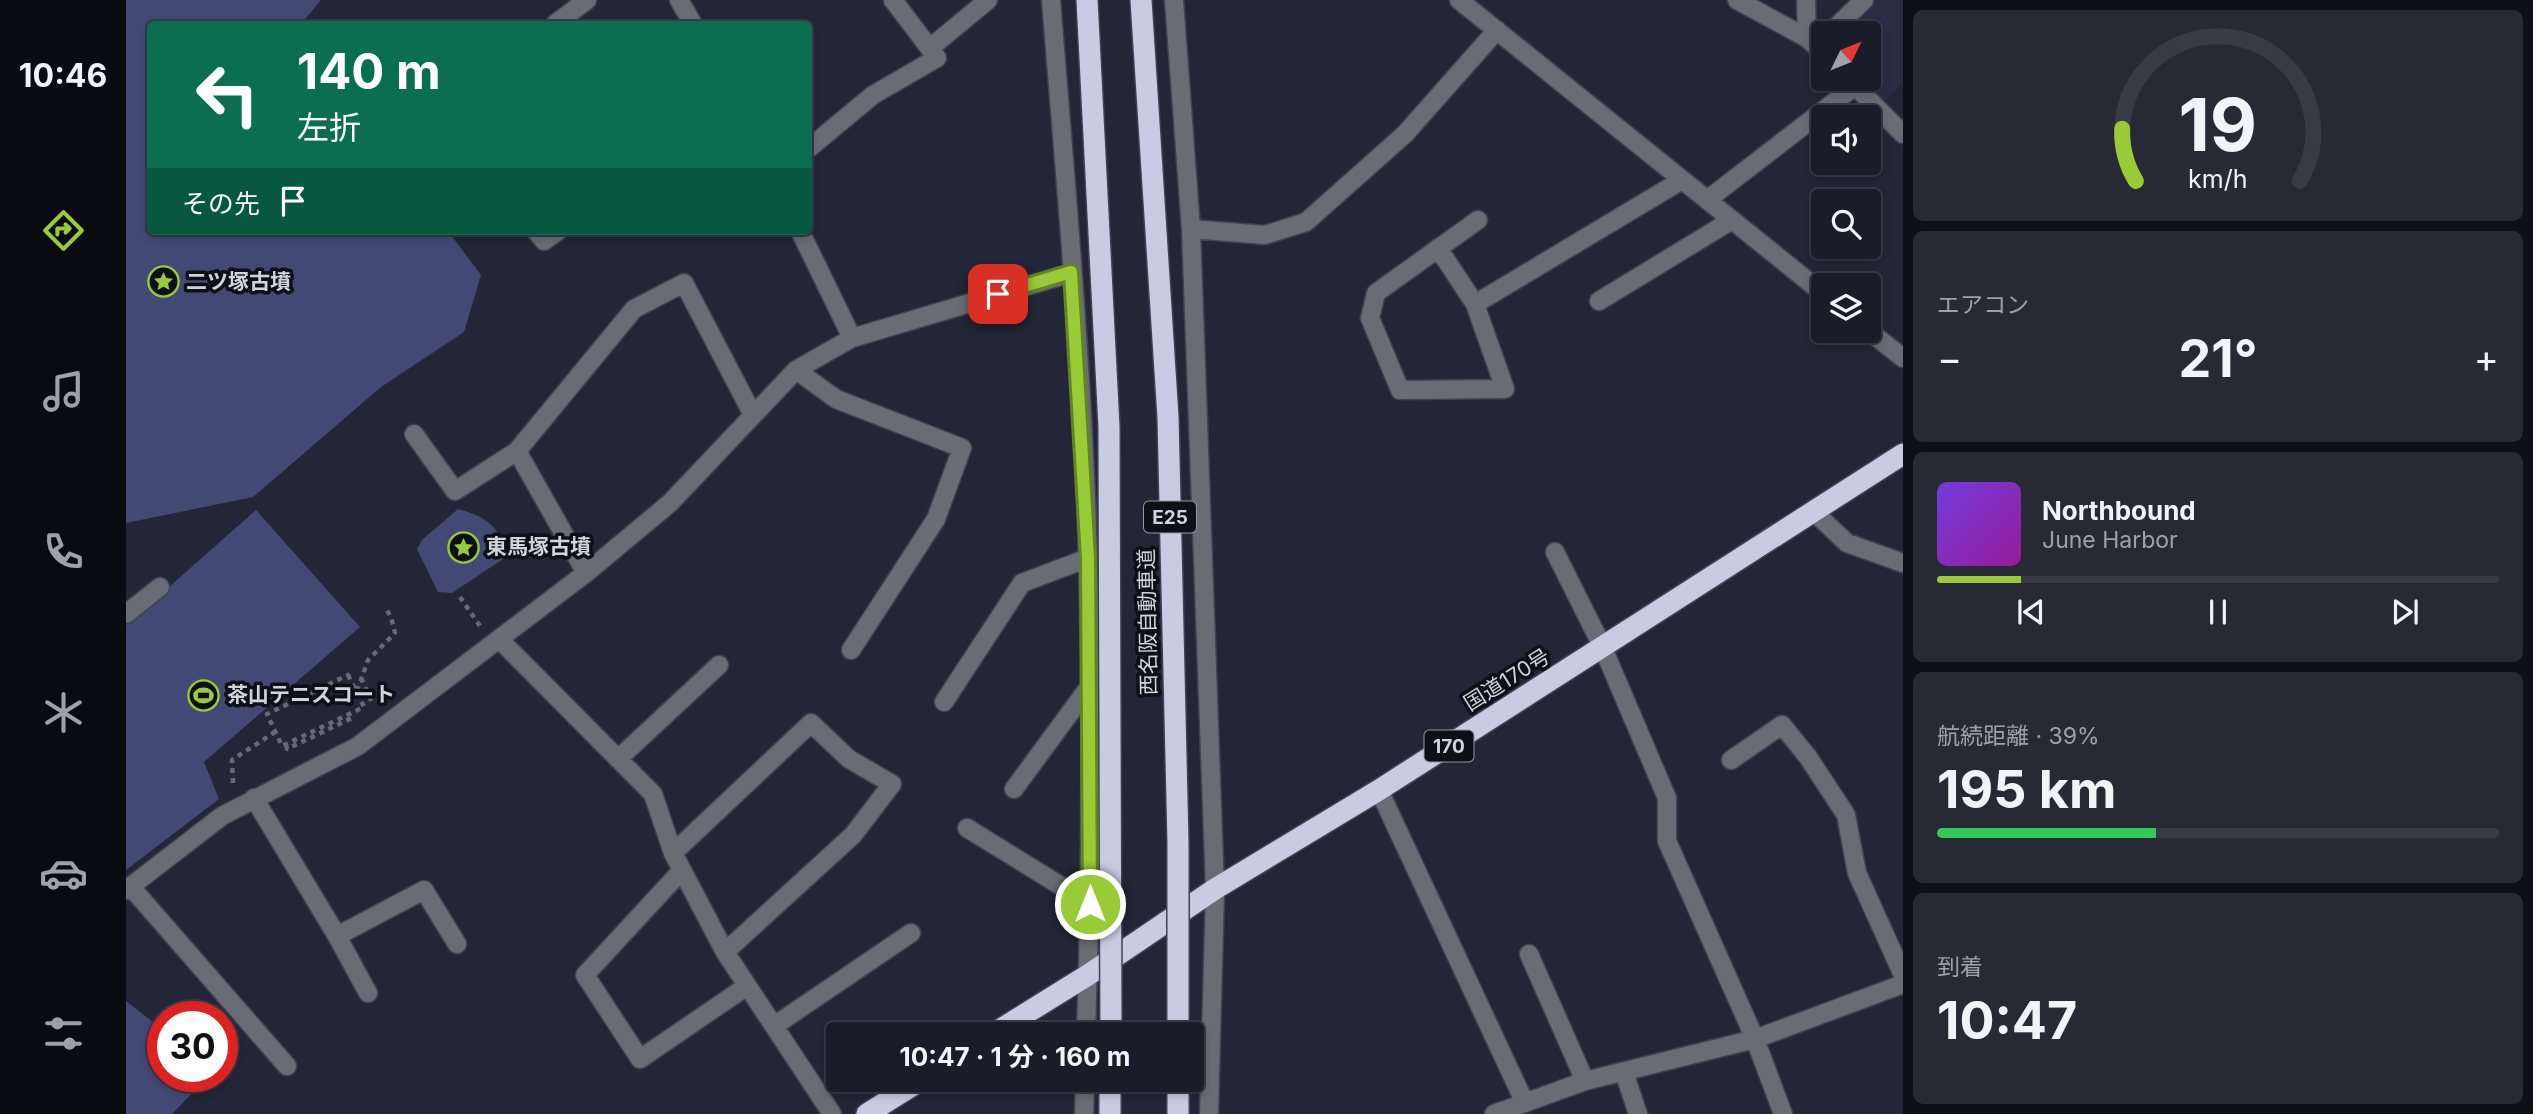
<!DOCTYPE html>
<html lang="ja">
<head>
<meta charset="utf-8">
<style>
	:root { --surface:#1a1c29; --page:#272935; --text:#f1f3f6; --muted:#9fa1a8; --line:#383a46; --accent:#98cb37 }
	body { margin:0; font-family:Inter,"Noto Sans JP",sans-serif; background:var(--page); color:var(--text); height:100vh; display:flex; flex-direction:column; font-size:26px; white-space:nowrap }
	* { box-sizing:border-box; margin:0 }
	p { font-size:23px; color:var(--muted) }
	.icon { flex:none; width:38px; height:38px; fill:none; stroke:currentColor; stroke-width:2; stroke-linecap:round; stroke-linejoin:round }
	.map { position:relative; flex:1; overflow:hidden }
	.sheet { display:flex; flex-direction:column; gap:10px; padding:10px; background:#0e0f17; width:630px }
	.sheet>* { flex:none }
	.top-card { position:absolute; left:21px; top:21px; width:665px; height:214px; border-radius:7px; box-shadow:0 4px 10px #0003,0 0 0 2px var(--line); background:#0b6e4f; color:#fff; overflow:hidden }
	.needle { width:46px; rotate:47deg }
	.fabs { position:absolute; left:1685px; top:21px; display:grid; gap:14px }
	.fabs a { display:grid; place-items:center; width:70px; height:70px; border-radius:7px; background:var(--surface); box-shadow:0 4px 10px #0003,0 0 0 2px var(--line); font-size:35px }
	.speed { position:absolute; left:21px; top:1001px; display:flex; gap:14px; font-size:35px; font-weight:700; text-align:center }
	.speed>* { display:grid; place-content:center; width:91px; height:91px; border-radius:50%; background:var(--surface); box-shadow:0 4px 10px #0003,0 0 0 2px var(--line); line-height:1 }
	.speed .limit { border:10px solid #d22; background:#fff; color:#111 }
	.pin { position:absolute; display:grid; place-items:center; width:60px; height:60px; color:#fff; margin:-30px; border-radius:14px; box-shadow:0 4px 10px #0006 }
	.me { position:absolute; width:77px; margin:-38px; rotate:0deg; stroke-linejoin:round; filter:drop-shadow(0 0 5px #0008) }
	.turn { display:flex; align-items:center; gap:24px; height:147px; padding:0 35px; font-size:32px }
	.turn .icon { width:91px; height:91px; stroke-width:2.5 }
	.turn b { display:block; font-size:49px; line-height:60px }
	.then { display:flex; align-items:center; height:66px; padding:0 35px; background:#0003; gap:14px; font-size:26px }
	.big { font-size:52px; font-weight:700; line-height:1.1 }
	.sheet .tile { flex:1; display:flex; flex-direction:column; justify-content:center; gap:10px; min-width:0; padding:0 24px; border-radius:10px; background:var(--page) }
	.sheet .dial { align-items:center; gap:0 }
	.dial svg { height:182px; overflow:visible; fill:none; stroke:var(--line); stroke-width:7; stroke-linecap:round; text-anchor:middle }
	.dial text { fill:var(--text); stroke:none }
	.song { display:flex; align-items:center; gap:21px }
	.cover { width:84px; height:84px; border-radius:10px; background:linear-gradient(135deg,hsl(260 70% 55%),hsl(300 70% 35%)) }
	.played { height:7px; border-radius:4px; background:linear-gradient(90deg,var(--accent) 15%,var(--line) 15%) }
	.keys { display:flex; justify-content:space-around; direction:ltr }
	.heat { display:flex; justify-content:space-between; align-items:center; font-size:38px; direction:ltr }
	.charge { height:10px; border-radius:5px; background:linear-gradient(90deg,#34c759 39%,var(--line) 0) }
	.trip { position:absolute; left:700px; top:1022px; width:378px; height:70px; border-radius:7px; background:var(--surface); box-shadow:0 4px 10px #0003,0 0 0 2px var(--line); font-weight:700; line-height:70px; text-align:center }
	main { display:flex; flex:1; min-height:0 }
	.menu { display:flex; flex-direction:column; width:126px; justify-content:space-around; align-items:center; background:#0a0b10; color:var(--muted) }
	.menu .icon { width:49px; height:49px }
	.menu .selected { color:var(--accent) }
	.menu b { font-size:32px; color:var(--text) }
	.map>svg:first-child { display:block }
	.built { fill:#292c44 }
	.green { fill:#434975 }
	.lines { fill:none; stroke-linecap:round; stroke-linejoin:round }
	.minor-casing { stroke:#3f4252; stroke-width:21 }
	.highway-casing { stroke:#3f4252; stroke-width:24 }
	.path { stroke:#666978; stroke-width:4.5; stroke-dasharray:5 5; stroke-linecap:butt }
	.minor { stroke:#6a6c75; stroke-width:18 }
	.highway { stroke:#c8cce3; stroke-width:21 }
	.highway-bridge-casing { stroke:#3f4252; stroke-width:24; stroke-linecap:butt }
	.highway-bridge { stroke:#c8cce3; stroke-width:21 }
	.route-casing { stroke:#638424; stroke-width:18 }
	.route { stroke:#98cb37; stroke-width:12 }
	.labels { text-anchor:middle; stroke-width:7; stroke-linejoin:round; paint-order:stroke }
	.shield { fill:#0e1017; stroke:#9698a3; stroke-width:2 }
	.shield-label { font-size:19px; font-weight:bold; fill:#d1d3df }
	.poi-label { font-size:21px; font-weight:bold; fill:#d1d3df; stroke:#0e1017; text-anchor:start }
	.street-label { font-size:21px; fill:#d1d3df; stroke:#0e1017 }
</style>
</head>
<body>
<main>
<nav class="menu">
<b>10:46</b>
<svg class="icon selected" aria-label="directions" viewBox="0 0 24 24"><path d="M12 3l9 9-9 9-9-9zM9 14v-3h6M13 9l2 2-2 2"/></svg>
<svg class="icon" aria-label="music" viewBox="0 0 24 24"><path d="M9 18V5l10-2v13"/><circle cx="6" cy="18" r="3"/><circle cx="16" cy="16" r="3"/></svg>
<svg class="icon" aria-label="phone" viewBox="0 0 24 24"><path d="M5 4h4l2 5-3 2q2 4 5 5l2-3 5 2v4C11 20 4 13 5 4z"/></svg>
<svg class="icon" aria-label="climate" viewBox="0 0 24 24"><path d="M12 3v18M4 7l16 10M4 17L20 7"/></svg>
<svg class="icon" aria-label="car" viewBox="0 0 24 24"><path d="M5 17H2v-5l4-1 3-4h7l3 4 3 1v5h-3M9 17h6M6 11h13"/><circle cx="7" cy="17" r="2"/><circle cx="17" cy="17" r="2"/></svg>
<svg class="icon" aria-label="filters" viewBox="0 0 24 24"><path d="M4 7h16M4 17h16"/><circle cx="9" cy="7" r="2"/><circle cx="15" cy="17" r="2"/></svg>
</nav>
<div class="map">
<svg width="1777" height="1114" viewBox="0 0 1777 1114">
	<rect width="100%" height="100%" fill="#232637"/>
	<!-- built -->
	<path class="built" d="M1747,0H1777V83L1755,104L1731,79H1743V33H1712Z"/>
	<!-- green -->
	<path class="green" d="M0,0H195L175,24H24V231H322L355,275L338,332L255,387L127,497L0,523Z
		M332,509C361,517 369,524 382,551L380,557L326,593L312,592L291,549L296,540Z
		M130,510L234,627L78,762L93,799L0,870V625Z
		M0,1001L37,1030V1076H83L46,1114H0Z"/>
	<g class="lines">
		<defs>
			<path id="minor" d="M553,0L567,24
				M925,0C940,186 957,372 962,559C966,717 965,876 960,1034
				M1048,0L1065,229L1089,889L1083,1114
				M1333,0L1698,294
				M1611,0L1681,38L1698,54
				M1680,0L1681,38
				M429,24L461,0
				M1704,33L1738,0
				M804,48L862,0
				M1722,79L1777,134
				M682,149L747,95L811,58L767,0
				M1581,200L1729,86
				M1352,220L1250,293L1244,318L1274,390L1379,389L1349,304L1556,180
				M1065,229L1139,235L1180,222L1279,134L1371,30
				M410,231L418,241L432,231
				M674,231L726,338
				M1312,248L1349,304
				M1473,301L1606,220
				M1743,331L1777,358
				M670,370L710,399L836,448L810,519L725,650
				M288,434L329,491L391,451
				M1687,511L1721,543L1777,563
				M1429,552L1477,648L1541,798V841L1629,1039L1657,1114
				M460,573L391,451L508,309L558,283L627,415
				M0,614L34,587
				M373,639L527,794L547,853L599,952L706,1114
				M818,702L896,583L962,558
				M492,759L593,665
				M1605,760L1656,725L1682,757L1720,815L1731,873L1777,975
				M888,789L963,687
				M1253,790L1399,1103
				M128,798L211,936L242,993
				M841,828L964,904
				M547,853L685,723L723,759L766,784L727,835L599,952
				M556,870L459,975L514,1059L621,986
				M4,886L161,1066
				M0,890L96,816L232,746L460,573L544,503L670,370L726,338L945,273
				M211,936L298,890L331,944
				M1403,954L1459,1081
				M648,1026L785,933
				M1498,1072L1512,1114
				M958,1114L959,1080
				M1368,1114L1459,1081L1629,1039L1777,984"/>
			<path id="highway" d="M867,1034L962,975L1089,889L1253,790L1777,454
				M741,1114L795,1080
				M984,1114V1080
				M1052,1114V1080"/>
		</defs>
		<!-- minor casing -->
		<use href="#minor" class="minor-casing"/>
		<!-- highway casing -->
		<use href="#highway" class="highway-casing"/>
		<!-- path -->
		<path class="path" d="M334,597L354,626
			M222,675L238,707L156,746L141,714Z
			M235,678L247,705
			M231,691L242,660L269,633L265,617L259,607
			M160,745L161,749L228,717
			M107,783L106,760L149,732"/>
		<!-- minor -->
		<use href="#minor" class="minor"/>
		<!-- highway -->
		<use href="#highway" class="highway"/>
		<defs>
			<path id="highway-bridge" d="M961,0L983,427L985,1034
				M1015,0L1042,417L1052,843V1034"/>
		</defs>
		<!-- highway-bridge casing -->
		<use href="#highway-bridge" class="highway-bridge-casing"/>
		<!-- highway-bridge -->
		<use href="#highway-bridge" class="highway-bridge"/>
	</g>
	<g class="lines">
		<defs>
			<path id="route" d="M872,294L945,272L962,558L964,904"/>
		</defs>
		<!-- route casing -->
		<use href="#route" class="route-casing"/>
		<!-- route -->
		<use href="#route" class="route"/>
	</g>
	<!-- icons -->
	<defs>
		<symbol id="sight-ring" viewBox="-11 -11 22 22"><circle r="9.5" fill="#0e1017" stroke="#98cb37" stroke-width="1.5"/><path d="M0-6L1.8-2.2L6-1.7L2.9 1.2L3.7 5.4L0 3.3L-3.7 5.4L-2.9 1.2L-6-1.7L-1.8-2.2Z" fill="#98cb37"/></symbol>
		<symbol id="stadium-ring" viewBox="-11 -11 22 22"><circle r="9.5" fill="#0e1017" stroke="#98cb37" stroke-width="1.5"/><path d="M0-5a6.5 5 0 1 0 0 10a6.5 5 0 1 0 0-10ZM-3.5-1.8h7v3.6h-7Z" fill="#98cb37"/></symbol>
	</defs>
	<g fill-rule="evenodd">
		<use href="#sight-ring" x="20" y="264" width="35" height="35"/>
		<use href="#sight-ring" x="320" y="530" width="35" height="35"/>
		<use href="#stadium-ring" x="60" y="678" width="35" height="35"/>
	</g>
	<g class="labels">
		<!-- shield labels -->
		<g class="shield">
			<rect x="1018" y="501.5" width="52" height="31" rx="5"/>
			<rect x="1298.5" y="730.5" width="49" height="31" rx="5"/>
		</g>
		<g class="shield-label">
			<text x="1044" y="524">E25</text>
			<text x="1323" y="753">170</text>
		</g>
		<!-- poi labels -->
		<g class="poi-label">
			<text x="60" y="289">二ツ塚古墳</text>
			<text x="360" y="554">東馬塚古墳</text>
			<text x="101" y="702">茶山テニスコート</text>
		</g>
		<!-- street labels -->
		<g class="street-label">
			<text transform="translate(1022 622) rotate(-91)" y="7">西名阪自動車道</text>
			<text transform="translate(1381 680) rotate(-32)" y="7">国道170号</text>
		</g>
	</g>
</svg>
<div class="fabs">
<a><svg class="needle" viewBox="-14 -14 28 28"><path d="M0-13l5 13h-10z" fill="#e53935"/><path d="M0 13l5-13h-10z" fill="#9fa1a8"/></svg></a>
<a><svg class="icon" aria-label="sound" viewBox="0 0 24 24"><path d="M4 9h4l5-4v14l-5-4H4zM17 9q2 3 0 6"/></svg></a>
<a><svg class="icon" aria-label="search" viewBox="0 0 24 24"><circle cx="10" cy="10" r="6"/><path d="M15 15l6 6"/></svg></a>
<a><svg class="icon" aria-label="layers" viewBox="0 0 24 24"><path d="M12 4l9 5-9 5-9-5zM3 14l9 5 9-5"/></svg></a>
</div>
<div class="speed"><div class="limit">30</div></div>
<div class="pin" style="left:872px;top:294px;background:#d93025"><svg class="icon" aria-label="arrive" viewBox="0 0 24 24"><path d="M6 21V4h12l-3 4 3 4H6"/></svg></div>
<svg class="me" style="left:964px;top:904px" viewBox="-20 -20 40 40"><circle r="17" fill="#98cb37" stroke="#fff" stroke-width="3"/><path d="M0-11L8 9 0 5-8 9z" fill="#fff"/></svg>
<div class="trip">10:47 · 1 分 · 160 m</div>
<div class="top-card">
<div class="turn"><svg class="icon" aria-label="left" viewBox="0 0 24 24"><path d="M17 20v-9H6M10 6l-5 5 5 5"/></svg><div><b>140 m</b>左折</div></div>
<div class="then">その先<svg class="icon" aria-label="arrive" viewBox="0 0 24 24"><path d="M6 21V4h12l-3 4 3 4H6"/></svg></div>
</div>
</div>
<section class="sheet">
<div class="tile dial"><svg viewBox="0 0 100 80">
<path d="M14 69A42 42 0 1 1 86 69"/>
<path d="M14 69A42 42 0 0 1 8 46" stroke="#98cb37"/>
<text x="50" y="56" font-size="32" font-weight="700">19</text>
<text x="50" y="72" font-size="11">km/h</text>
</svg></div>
<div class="tile"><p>エアコン</p>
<div class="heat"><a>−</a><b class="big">21°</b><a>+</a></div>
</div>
<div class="tile">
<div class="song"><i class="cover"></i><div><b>Northbound</b><p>June Harbor</p></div></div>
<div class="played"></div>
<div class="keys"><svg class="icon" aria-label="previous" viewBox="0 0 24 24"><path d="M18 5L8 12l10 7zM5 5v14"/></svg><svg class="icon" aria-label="pause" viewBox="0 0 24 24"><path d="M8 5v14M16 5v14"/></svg><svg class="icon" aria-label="next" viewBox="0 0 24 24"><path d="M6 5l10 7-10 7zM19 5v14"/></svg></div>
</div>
<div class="tile"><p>航続距離 · 39%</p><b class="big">195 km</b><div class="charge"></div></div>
<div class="tile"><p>到着</p><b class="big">10:47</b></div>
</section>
</main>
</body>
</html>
